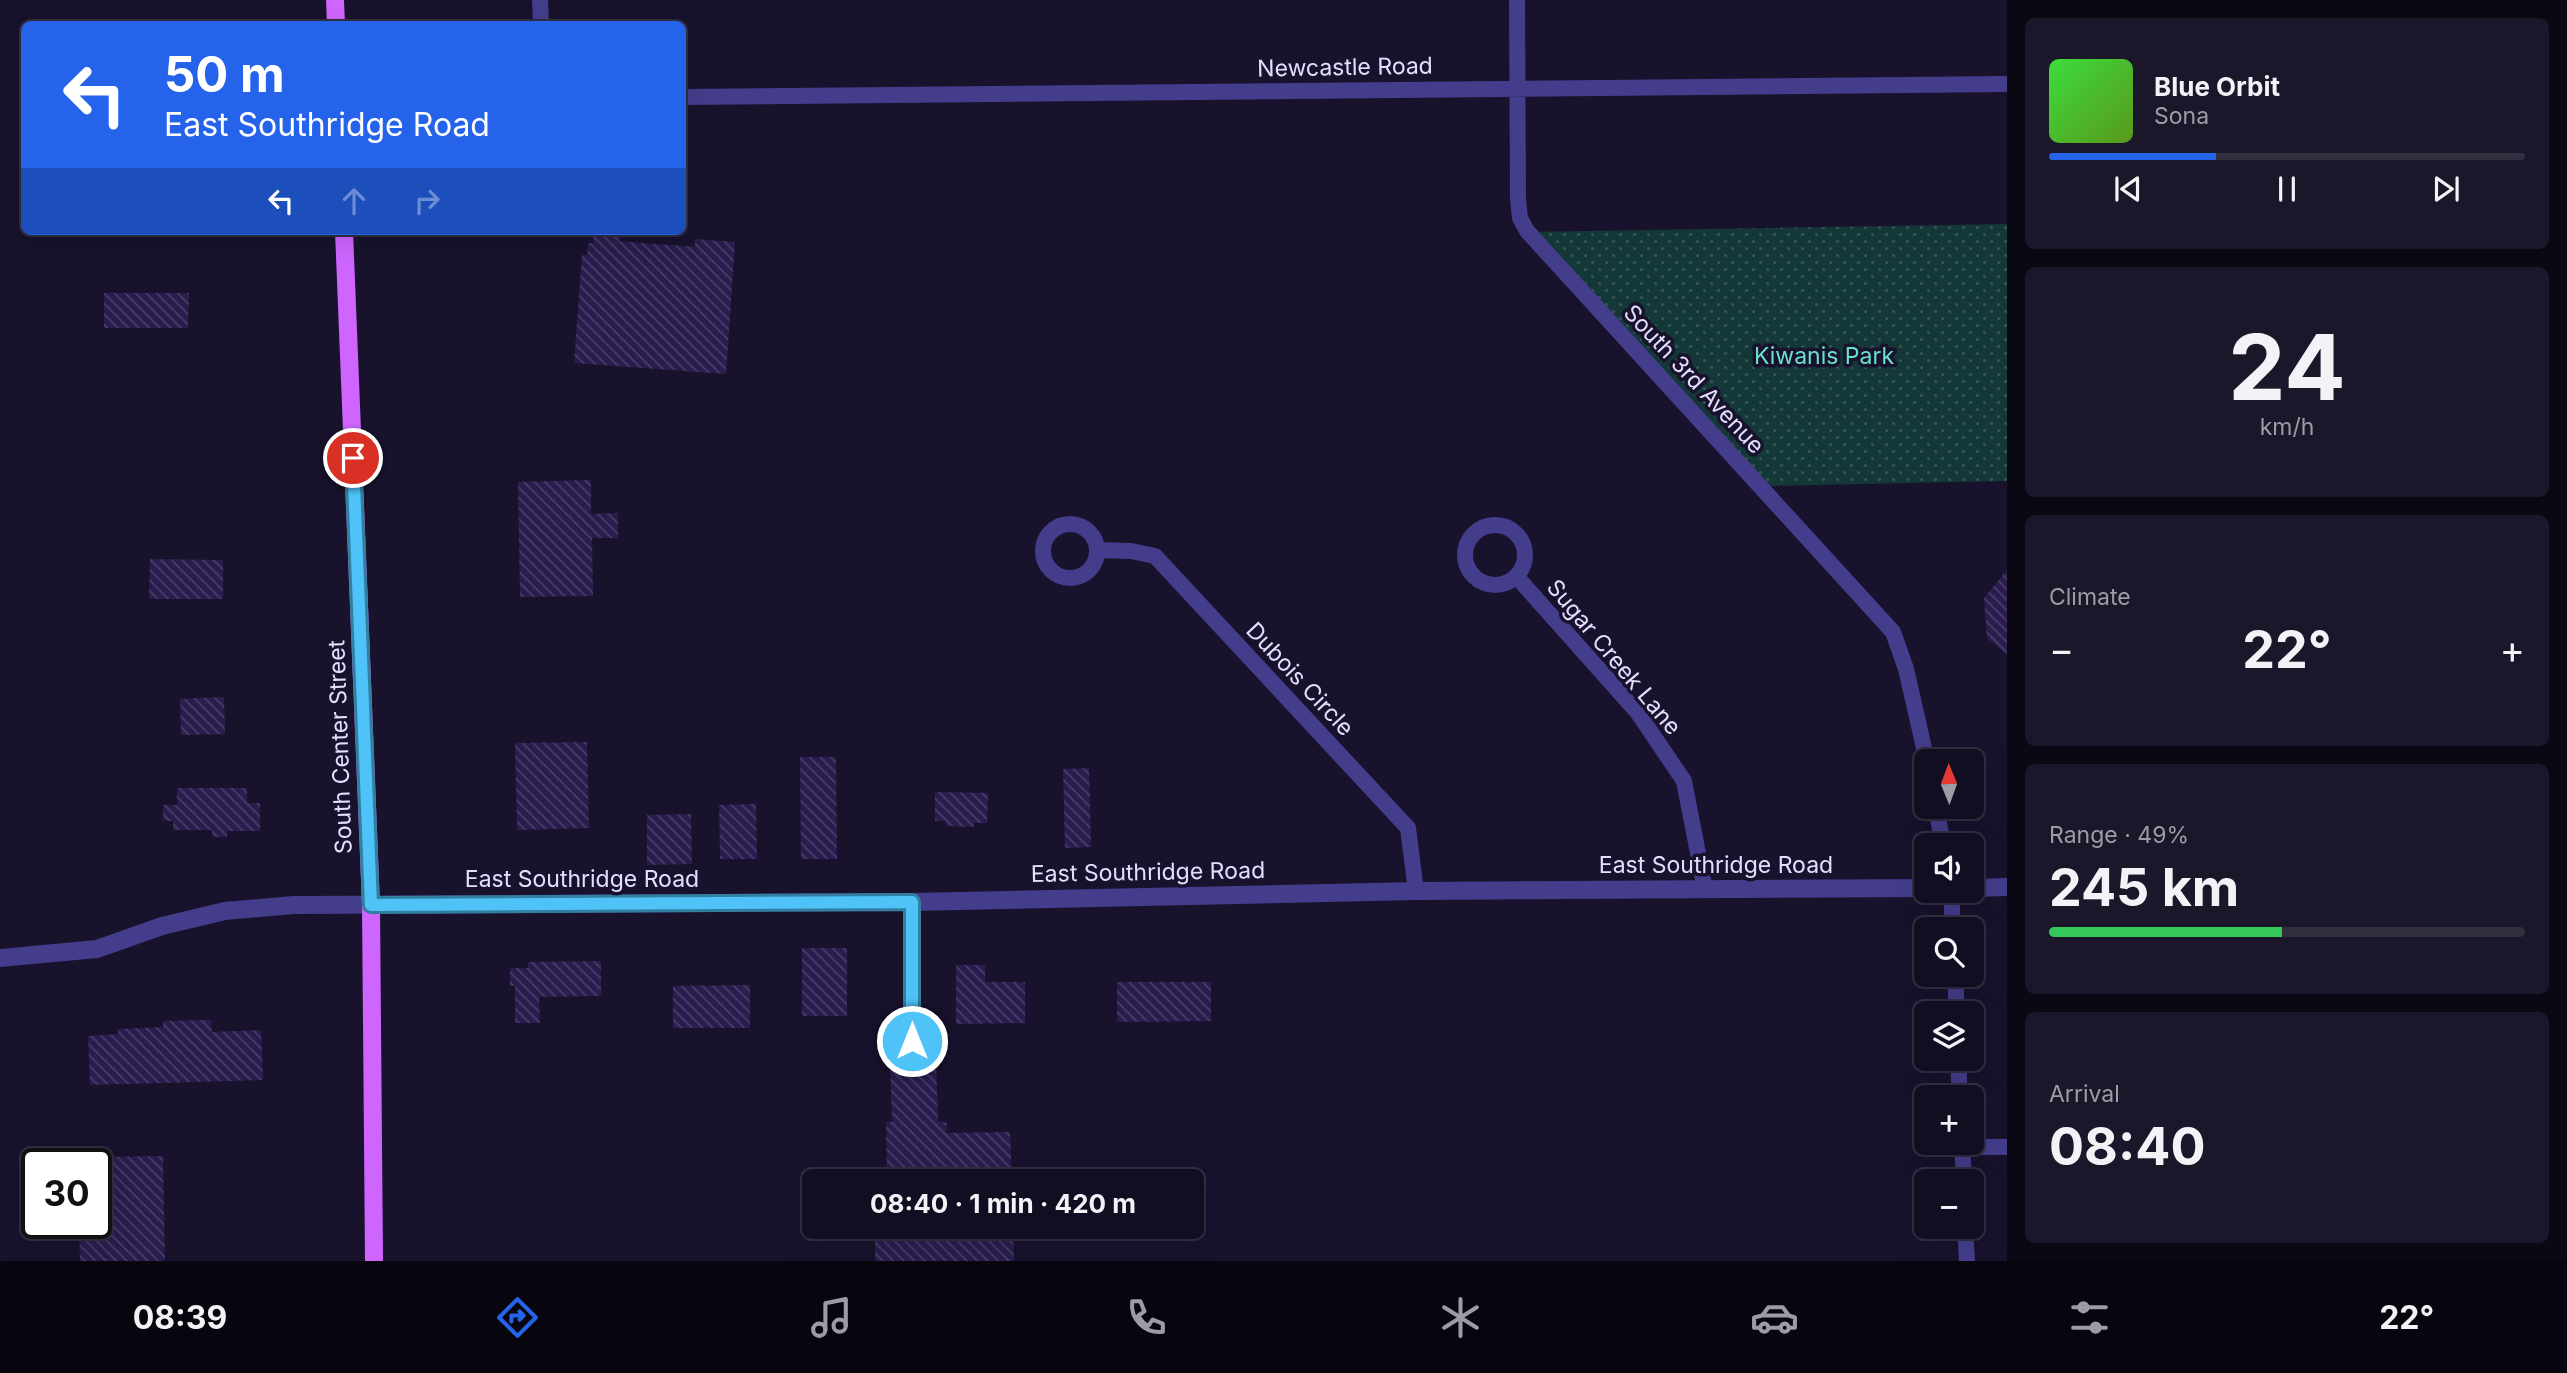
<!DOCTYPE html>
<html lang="en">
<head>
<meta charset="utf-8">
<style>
	:root { --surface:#120e22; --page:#1b172a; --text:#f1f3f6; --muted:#9c9ca5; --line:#312e40; --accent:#2563eb }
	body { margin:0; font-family:Inter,sans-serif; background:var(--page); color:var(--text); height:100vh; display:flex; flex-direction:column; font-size:26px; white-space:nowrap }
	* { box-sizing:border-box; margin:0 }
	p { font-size:23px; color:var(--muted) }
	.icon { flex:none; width:38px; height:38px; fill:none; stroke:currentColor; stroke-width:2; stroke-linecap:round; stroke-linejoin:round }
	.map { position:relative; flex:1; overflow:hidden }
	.drawer { display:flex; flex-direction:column; gap:18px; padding:18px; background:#0a0813; width:560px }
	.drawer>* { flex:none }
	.hud { position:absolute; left:21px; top:21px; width:665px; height:214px; border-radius:10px; box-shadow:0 7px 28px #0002,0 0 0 2px var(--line); background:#2563eb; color:#fff; overflow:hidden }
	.needle { width:46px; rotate:359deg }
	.fabs { position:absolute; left:1914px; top:749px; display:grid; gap:14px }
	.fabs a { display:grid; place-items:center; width:70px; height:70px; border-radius:10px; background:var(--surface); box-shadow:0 7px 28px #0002,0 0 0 2px var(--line); font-size:35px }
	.speed { position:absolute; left:21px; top:1148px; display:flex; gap:14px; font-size:35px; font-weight:700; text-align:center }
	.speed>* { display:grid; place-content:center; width:91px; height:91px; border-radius:50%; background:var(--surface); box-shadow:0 7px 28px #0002,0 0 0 2px var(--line); line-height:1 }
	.speed .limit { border:4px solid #111; border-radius:10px; background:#fff; color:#111 }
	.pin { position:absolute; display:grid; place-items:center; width:60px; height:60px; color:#fff; margin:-30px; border:4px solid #fff; border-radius:50%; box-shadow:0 2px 7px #0007 }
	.me { position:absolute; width:77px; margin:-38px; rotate:0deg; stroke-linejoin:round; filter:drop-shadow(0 0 5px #0008) }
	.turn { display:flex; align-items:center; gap:24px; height:147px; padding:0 28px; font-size:32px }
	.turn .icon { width:91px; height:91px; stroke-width:2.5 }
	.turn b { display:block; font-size:49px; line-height:60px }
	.lanes { display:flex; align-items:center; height:66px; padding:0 28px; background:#0003; justify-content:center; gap:35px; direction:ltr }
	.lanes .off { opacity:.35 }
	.big { font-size:52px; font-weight:700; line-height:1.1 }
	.drawer .tile { flex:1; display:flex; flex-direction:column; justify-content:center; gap:10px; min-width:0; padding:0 24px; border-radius:10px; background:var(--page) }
	.drawer .dial { align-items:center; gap:0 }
	.dial b { font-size:91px; line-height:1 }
	.song { display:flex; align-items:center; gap:21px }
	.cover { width:84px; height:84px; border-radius:10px; background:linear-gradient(135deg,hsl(120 70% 55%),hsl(90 70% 35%)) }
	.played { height:7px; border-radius:4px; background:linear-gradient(90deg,var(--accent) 35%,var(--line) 35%) }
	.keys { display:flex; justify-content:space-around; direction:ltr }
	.heat { display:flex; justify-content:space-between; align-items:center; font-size:38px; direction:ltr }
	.charge { height:10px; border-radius:5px; background:linear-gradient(90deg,#34c759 49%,var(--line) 0) }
	.trip { position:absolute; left:802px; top:1169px; width:402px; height:70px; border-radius:10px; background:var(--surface); box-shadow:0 7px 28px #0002,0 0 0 2px var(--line); font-weight:700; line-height:70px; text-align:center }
	.tabs { display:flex; height:112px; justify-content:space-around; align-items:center; background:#07060e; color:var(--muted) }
	.tabs .icon { width:49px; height:49px }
	.tabs .selected { color:var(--accent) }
	.tabs b { font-size:32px; color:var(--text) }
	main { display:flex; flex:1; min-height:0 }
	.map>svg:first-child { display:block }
	.park { fill:url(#park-dots) }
	.building { fill:url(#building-back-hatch) }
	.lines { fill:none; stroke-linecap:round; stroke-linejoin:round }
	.minor { stroke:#443d8c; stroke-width:16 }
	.tertiary { stroke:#443d8c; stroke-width:18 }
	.primary { stroke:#ce65ff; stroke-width:18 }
	.route-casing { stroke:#337fa1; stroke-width:18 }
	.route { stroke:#4fc3f7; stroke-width:12 }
	.labels { text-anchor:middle; stroke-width:7; stroke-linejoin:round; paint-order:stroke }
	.street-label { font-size:23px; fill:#e3deff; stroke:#18122d }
	.park-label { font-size:23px; fill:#67e2ca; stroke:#18122d }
</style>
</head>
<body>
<main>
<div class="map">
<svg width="2007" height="1261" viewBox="0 0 2007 1261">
	<defs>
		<pattern id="park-dots" width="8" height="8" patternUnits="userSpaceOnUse" patternTransform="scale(1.75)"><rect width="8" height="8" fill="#143737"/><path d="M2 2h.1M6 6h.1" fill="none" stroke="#365455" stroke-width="1.8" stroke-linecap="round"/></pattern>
		<pattern id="building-back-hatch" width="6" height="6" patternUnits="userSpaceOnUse" patternTransform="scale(1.75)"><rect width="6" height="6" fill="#2a1d4e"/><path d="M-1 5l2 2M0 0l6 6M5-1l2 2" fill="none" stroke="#493d69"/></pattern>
	</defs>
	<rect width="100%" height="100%" fill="#18122d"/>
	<!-- park -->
	<path class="park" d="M2007,224V481L1761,486L1527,232Z"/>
	<!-- building -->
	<path class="building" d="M593,236L620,237L619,241L695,247V239L735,242L726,374L574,363L582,255H587L588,243H593Z
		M104,293H189L188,328H104Z
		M591,480V514L618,513V538H592L593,596L520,597L518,482Z
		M150,559L223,560V599H149Z
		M2007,570V655L1987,638L1984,598Z
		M224,697L225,734L181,735L180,699Z
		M587,742L589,828L517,830L515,743Z
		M800,757H836L837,859H801Z
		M1089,768L1091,847L1065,848L1063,769Z
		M177,788H247V803H260V831H227V837H212V830H173V821H163V805H177Z
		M935,792L988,793L987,823H974V827L946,826V821H935Z
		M756,804L757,859H720L719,805Z
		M691,814L692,864L647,865V815Z
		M802,948H847V1016H802Z
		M601,961V996L539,997L540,1023H515V986H510V968H528V962Z
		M956,965H985V982H1025V1023L956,1024Z
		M1117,982H1211V1021L1117,1022Z
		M750,985V1028H673V986Z
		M211,1020L212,1032L261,1030L263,1080L90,1085L88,1036L118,1034V1029L163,1027V1021Z
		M890,1058H936L938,1121L947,1123L946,1133L1010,1132L1012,1181H887L886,1122H892Z
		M163,1156L165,1261H80L79,1223H96V1157Z
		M875,1227H1013L1014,1261H875Z"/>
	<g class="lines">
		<!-- minor -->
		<path class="minor" d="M540,0L541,24
			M1517,0L1518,199L1520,218L1527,231L1893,632L1906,669L1927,761
			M682,97L2007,84
			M1043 551a27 27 0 1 1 54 0a27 27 0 1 1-54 0Z
			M1465 555a30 30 0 1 1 60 0a30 30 0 1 1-60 0Z
			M1097,550L1131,551L1155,556L1408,828L1416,891
			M1516,576L1638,713L1684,781L1705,889
			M1936,807L1943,845
			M1951,891L1953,929
			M912,902V1041
			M1955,975L1957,1013
			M1958,1059L1960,1097
			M1962,1143L1964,1181
			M1962,1147H2007
			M1965,1227L1967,1261"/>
		<!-- tertiary -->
		<path class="tertiary" d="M1972,888L2007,887
			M0,958L97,949L162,926L225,911L294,905L912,902L1416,891L1927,888"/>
		<!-- primary -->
		<path class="primary" d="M335,0L336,24
			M344,231L371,905L374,1261"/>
	</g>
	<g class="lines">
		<defs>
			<path id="route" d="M353,458L371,905L912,902V1041"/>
		</defs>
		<!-- route casing -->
		<use href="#route" class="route-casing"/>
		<!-- route -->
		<use href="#route" class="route"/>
	</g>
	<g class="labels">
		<!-- street labels -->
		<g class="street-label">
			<text transform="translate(1345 67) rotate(-1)" y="8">Newcastle Road</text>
			<text transform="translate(1694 379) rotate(47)" y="8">South 3rd Avenue</text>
			<text transform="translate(1614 657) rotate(50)" y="8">Sugar Creek Lane</text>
			<text transform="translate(1300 679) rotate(47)" y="8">Dubois Circle</text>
			<text transform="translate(340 747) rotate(-92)" y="8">South Center Street</text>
			<text x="1716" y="873">East Southridge Road</text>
			<text transform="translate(1148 872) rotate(-1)" y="8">East Southridge Road</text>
			<text x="582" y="887">East Southridge Road</text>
		</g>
		<!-- park labels -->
		<g class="park-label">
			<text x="1824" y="364">Kiwanis Park</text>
		</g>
	</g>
</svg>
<div class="fabs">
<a><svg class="needle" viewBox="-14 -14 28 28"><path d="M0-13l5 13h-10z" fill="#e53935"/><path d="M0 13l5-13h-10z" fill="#9c9ca5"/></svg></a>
<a><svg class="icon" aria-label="sound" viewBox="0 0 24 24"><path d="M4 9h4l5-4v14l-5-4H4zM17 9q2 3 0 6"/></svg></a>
<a><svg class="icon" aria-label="search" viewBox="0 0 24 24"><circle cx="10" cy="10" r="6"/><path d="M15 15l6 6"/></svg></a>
<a><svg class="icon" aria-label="layers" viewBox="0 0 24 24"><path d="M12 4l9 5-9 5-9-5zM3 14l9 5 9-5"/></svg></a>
<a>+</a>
<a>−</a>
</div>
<div class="speed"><div class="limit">30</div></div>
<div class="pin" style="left:353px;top:458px;background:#d93025"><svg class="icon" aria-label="arrive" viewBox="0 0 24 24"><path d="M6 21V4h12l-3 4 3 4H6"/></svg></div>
<svg class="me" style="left:912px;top:1041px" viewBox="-20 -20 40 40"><circle r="17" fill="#4fc3f7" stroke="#fff" stroke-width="3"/><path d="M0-11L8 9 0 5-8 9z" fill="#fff"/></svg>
<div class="trip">08:40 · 1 min · 420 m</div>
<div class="hud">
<div class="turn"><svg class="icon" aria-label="left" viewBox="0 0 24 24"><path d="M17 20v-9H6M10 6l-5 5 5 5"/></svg><div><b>50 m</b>East Southridge Road</div></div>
<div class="lanes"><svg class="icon" aria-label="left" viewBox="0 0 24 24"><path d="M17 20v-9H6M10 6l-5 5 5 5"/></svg><svg class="icon off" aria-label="ahead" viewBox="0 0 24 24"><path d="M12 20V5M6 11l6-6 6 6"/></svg><svg class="icon off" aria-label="right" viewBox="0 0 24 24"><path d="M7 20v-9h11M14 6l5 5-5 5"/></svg></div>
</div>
</div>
<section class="drawer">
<div class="tile">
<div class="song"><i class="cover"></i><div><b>Blue Orbit</b><p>Sona</p></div></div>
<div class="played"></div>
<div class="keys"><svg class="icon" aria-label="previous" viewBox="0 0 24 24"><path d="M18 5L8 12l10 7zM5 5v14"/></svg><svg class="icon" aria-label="pause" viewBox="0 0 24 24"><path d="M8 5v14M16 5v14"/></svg><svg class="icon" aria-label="next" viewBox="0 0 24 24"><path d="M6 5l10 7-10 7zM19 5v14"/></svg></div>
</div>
<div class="tile dial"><b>24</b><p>km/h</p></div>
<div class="tile"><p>Climate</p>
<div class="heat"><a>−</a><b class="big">22°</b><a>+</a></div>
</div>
<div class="tile"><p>Range · 49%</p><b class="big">245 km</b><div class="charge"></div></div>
<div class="tile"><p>Arrival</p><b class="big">08:40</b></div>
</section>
</main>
<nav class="tabs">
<b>08:39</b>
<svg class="icon selected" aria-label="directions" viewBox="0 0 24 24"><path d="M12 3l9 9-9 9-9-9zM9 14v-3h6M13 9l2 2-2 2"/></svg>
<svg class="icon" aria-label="music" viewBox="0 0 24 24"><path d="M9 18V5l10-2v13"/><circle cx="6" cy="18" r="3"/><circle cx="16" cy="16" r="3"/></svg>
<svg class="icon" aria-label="phone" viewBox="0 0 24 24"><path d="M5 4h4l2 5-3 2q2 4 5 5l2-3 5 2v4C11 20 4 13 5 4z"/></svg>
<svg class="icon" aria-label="climate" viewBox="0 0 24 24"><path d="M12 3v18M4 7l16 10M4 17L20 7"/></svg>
<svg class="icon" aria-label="car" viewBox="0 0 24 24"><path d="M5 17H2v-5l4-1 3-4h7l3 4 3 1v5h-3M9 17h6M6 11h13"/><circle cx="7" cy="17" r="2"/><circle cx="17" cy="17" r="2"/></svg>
<svg class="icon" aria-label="filters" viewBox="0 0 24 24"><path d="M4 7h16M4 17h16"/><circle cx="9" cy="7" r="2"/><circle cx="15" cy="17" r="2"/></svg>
<b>22°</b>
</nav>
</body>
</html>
